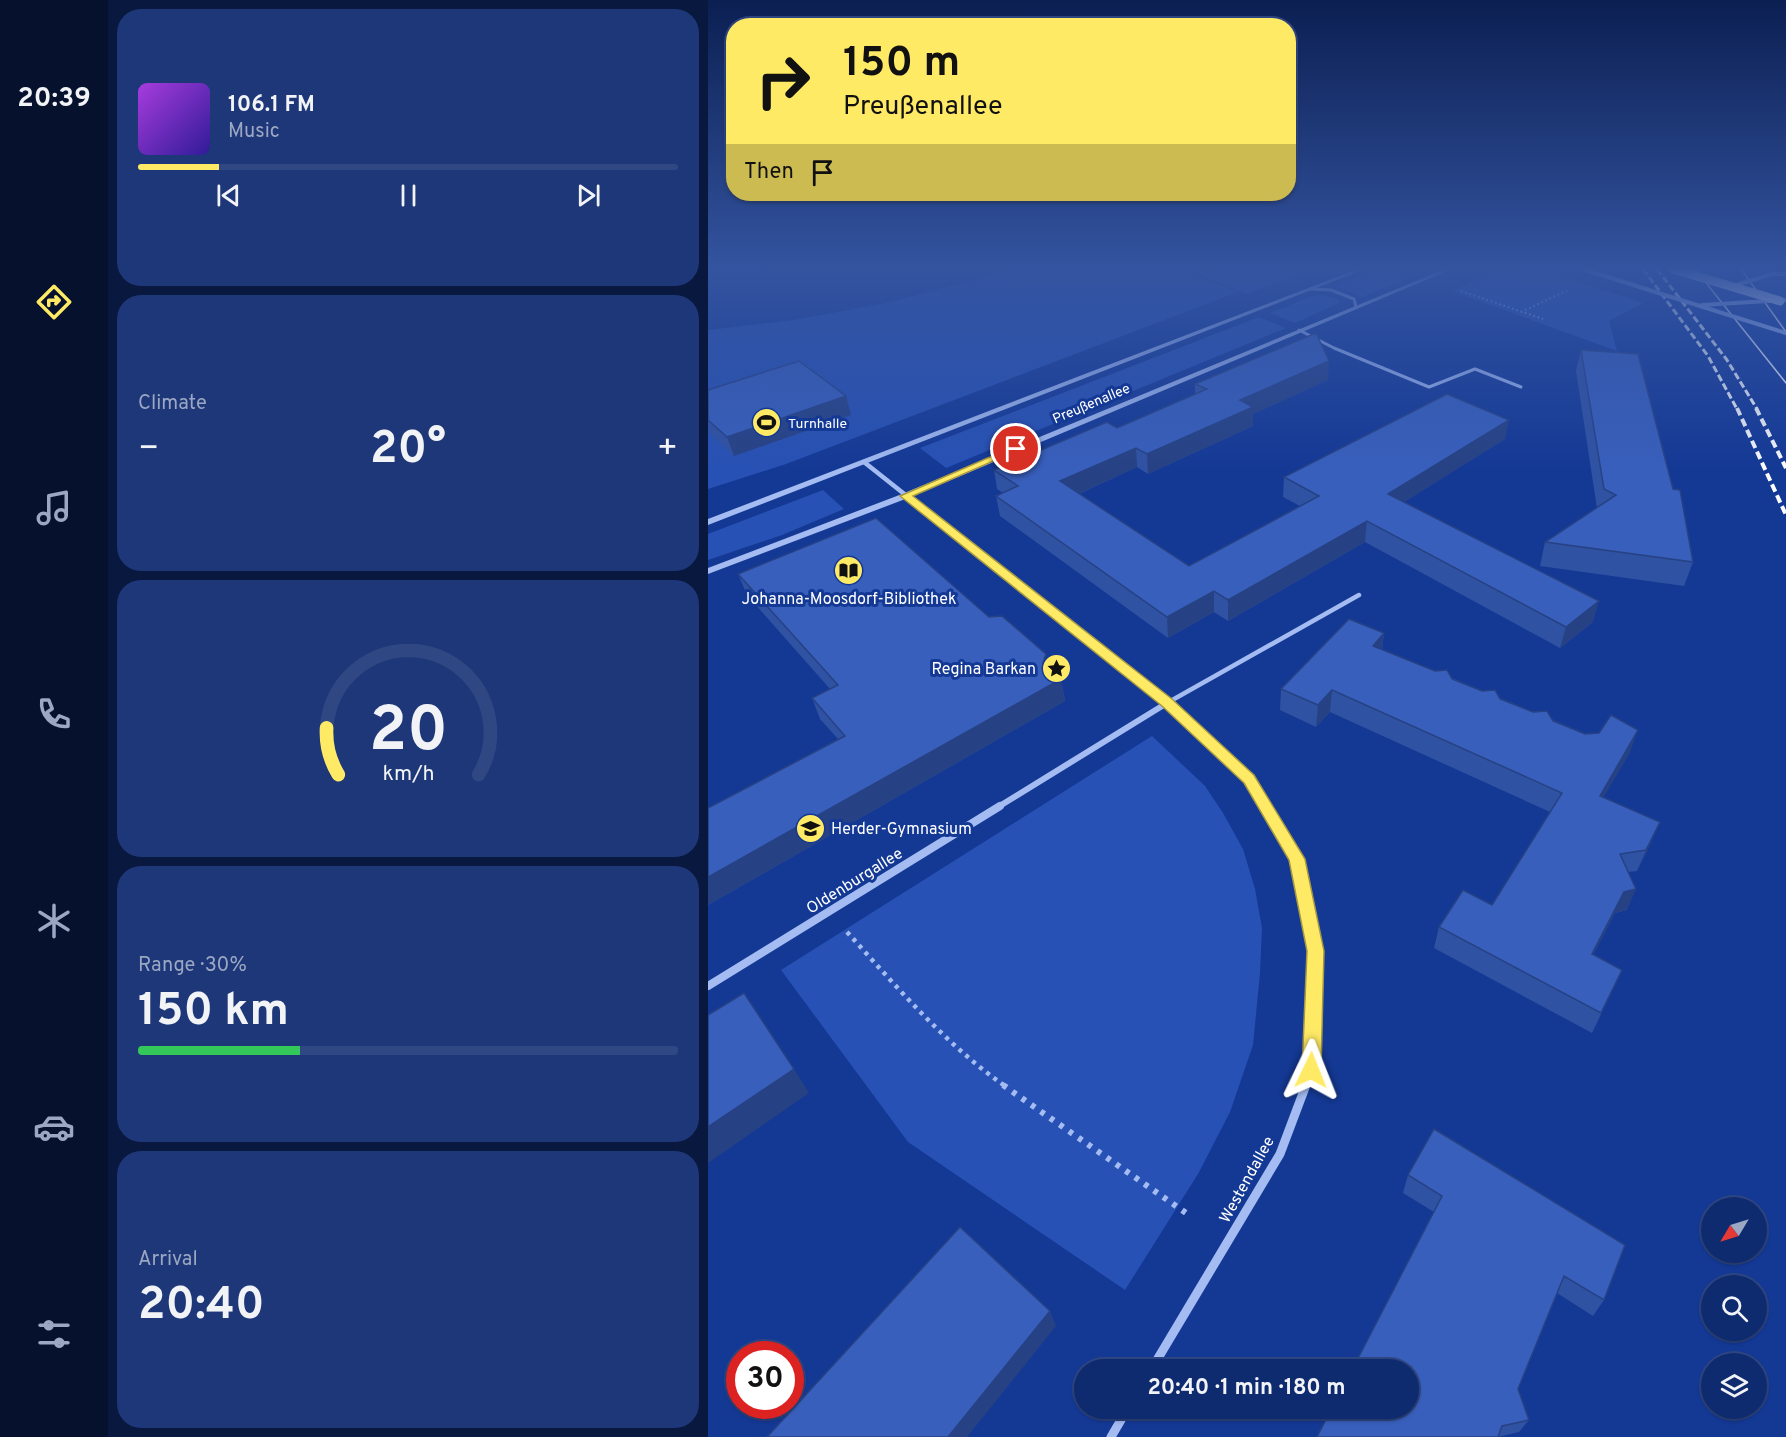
<!DOCTYPE html>
<html lang="en">
<head>
<meta charset="utf-8">
<style>
	:root { --surface:#0f2b70; --page:#1d3778; --text:#f1f3f6; --muted:#9ba7c3; --line:#2f4783; --accent:#ffea65 }
	body { margin:0; font-family:Overpass,sans-serif; background:var(--page); color:var(--text); height:100vh; display:flex; flex-direction:column; font-size:22px; white-space:nowrap }
	* { box-sizing:border-box; margin:0 }
	p { font-size:20px; color:var(--muted) }
	.icon { flex:none; width:33px; height:33px; fill:none; stroke:currentColor; stroke-width:2; stroke-linecap:round; stroke-linejoin:round }
	.map { position:relative; flex:1; overflow:hidden }
	.drawer { display:flex; flex-direction:column; gap:9px; padding:9px; background:#08183e; width:600px }
	.drawer>* { flex:none }
	.guide { position:absolute; left:18px; top:18px; width:570px; height:183px; border-radius:24px; box-shadow:0 2px 4px #0004,0 0 0 2px var(--line); background:#ffea65; color:#111; overflow:hidden }
	.needle { width:39px; rotate:232deg }
	.buttons { position:absolute; left:993px; top:1197px; display:grid; gap:12px }
	.buttons a { display:grid; place-items:center; width:66px; height:66px; border-radius:50%; background:var(--surface); box-shadow:0 2px 4px #0004,0 0 0 2px var(--line); font-size:30px }
	.speed { position:absolute; left:18px; top:1341px; display:flex; gap:12px; font-size:30px; font-weight:700; text-align:center }
	.speed>* { display:grid; place-content:center; width:78px; height:78px; border-radius:50%; background:var(--surface); box-shadow:0 2px 4px #0004,0 0 0 2px var(--line); line-height:1 }
	.speed .limit { border:9px solid #d22; background:#fff; color:#111 }
	.pin { position:absolute; display:grid; place-items:center; width:51px; height:51px; color:#fff; margin:-26px; border:3px solid #fff; border-radius:50%; box-shadow:0 2px 6px #0007 }
	.me { position:absolute; width:66px; margin:-33px; rotate:2deg; stroke-linejoin:round; filter:drop-shadow(0 0 4px #0008) }
	.turn { display:flex; align-items:center; gap:21px; height:126px; padding:0 18px; font-size:27px }
	.turn .icon { width:78px; height:78px; stroke-width:2.5 }
	.turn b { display:block; font-size:42px; line-height:51px }
	.then { display:flex; align-items:center; height:57px; padding:0 18px; background:#0003; gap:12px; font-size:22px }
	.big { font-size:45px; font-weight:700; line-height:1.1 }
	.drawer .card { flex:1; display:flex; flex-direction:column; justify-content:center; gap:9px; min-width:0; padding:0 21px; border-radius:24px; background:var(--page) }
	.drawer .dial { align-items:center; gap:0 }
	.dial svg { height:156px; overflow:visible; fill:none; stroke:var(--line); stroke-width:7; stroke-linecap:round; text-anchor:middle }
	.dial text { fill:var(--text); stroke:none }
	.song { display:flex; align-items:center; gap:18px }
	.cover { width:72px; height:72px; border-radius:9px; background:linear-gradient(135deg,hsl(280 70% 55%),hsl(250 70% 35%)) }
	.played { height:6px; border-radius:3px; background:linear-gradient(90deg,var(--accent) 15%,var(--line) 15%) }
	.keys { display:flex; justify-content:space-around; direction:ltr }
	.heat { display:flex; justify-content:space-between; align-items:center; font-size:33px; direction:ltr }
	.charge { height:9px; border-radius:4px; background:linear-gradient(90deg,#34c759 30%,var(--line) 0) }
	.trip { position:absolute; left:366px; top:1359px; width:345px; height:60px; border-radius:30px; background:var(--surface); box-shadow:0 2px 4px #0004,0 0 0 2px var(--line); font-weight:700; line-height:60px; text-align:center }
	main { display:flex; flex:1; min-height:0 }
	.tabs { display:flex; flex-direction:column; width:108px; justify-content:space-around; align-items:center; background:#06112d; color:var(--muted) }
	.tabs .icon { width:42px; height:42px }
	.tabs .selected { color:var(--accent) }
	.tabs b { font-size:27px; color:var(--text) }
	.map>svg:first-child { display:block }
	.green { fill:#2751b4 }
	.lines { fill:none; stroke-linecap:round; stroke-linejoin:round }
	.path-far2 { stroke:#a4bcf2; stroke-width:2; stroke-dasharray:1.5 3; stroke-linecap:butt }
	.path-far1 { stroke:#a4bcf2; stroke-width:4.5; stroke-dasharray:4 5; stroke-linecap:butt }
	.path { stroke:#a4bcf2; stroke-width:6; stroke-dasharray:4.5 7; stroke-linecap:butt }
	.service-far1 { stroke:#a4bcf2; stroke-width:3 }
	.service { stroke:#a4bcf2; stroke-width:4.5 }
	.minor-far4 { stroke:#a4bcf2; stroke-width:4 }
	.minor-far3 { stroke:#a4bcf2; stroke-width:4.5 }
	.minor-far2 { stroke:#a4bcf2; stroke-width:6 }
	.minor-far1 { stroke:#a4bcf2; stroke-width:8 }
	.minor { stroke:#a4bcf2; stroke-width:9 }
	.tertiary { fill:#a4bcf2; fill-rule:evenodd }
	.tram { stroke:#fff; stroke-width:1.5 }
	.rail-far1 { stroke:#fff; stroke-width:3; stroke-dasharray:7 3; stroke-linecap:butt }
	.rail { stroke:#fff; stroke-width:4; stroke-dasharray:8 4; stroke-linecap:butt }
	.minor-bridge { stroke:#a4bcf2; stroke-width:4 }
	.primary-bridge { stroke:#eff3ff; stroke-width:9 }
	.wall { fill:#3052a2 }
	.shaded-wall { fill:#274284 }
	.building { fill:#385fbc; stroke:#274284; stroke-width:1.5 }
	.route { fill:#ffea65; stroke:#a69842; stroke-width:1.5 }
	.labels { text-anchor:middle; stroke-width:6; stroke-linejoin:round; paint-order:stroke }
	.far-street-label { font-size:14px; fill:#fff; stroke:#143995 }
	.far-poi-label { font-size:14px; fill:#fff; stroke:#143995; text-anchor:start }
	.poi-label { font-size:16px; fill:#fff; stroke:#143995 }
	.street-label { font-size:16px; fill:#fff; stroke:#143995 }
</style>
</head>
<body>
<main>
<nav class="tabs">
<b>20:39</b>
<svg class="icon selected" aria-label="directions" viewBox="0 0 24 24"><path d="M12 3l9 9-9 9-9-9zM9 14v-3h6M13 9l2 2-2 2"/></svg>
<svg class="icon" aria-label="music" viewBox="0 0 24 24"><path d="M9 18V5l10-2v13"/><circle cx="6" cy="18" r="3"/><circle cx="16" cy="16" r="3"/></svg>
<svg class="icon" aria-label="phone" viewBox="0 0 24 24"><path d="M5 4h4l2 5-3 2q2 4 5 5l2-3 5 2v4C11 20 4 13 5 4z"/></svg>
<svg class="icon" aria-label="climate" viewBox="0 0 24 24"><path d="M12 3v18M4 7l16 10M4 17L20 7"/></svg>
<svg class="icon" aria-label="car" viewBox="0 0 24 24"><path d="M5 17H2v-5l4-1 3-4h7l3 4 3 1v5h-3M9 17h6M6 11h13"/><circle cx="7" cy="17" r="2"/><circle cx="17" cy="17" r="2"/></svg>
<svg class="icon" aria-label="filters" viewBox="0 0 24 24"><path d="M4 7h16M4 17h16"/><circle cx="9" cy="7" r="2"/><circle cx="15" cy="17" r="2"/></svg>
</nav>
<section class="drawer">
<div class="card">
<div class="song"><i class="cover"></i><div><b>106.1 FM</b><p>Music</p></div></div>
<div class="played"></div>
<div class="keys"><svg class="icon" aria-label="previous" viewBox="0 0 24 24"><path d="M18 5L8 12l10 7zM5 5v14"/></svg><svg class="icon" aria-label="pause" viewBox="0 0 24 24"><path d="M8 5v14M16 5v14"/></svg><svg class="icon" aria-label="next" viewBox="0 0 24 24"><path d="M6 5l10 7-10 7zM19 5v14"/></svg></div>
</div>
<div class="card"><p>Climate</p>
<div class="heat"><a>−</a><b class="big">20°</b><a>+</a></div>
</div>
<div class="card dial"><svg viewBox="0 0 100 80">
<path d="M14 69A42 42 0 1 1 86 69"/>
<path d="M14 69A42 42 0 0 1 8 45" stroke="#ffea65"/>
<text x="50" y="56" font-size="32" font-weight="700">20</text>
<text x="50" y="72" font-size="11">km/h</text>
</svg></div>
<div class="card"><p>Range · 30%</p><b class="big">150 km</b><div class="charge"></div></div>
<div class="card"><p>Arrival</p><b class="big">20:40</b></div>
</section>
<div class="map">
<svg width="1078" height="1437" viewBox="0 0 1078 1437">
	<rect width="100%" height="100%" fill="#143995"/>
	<!-- green -->
	<path class="green" d="M308,269H472L530,292L78,464L0,489V330L86,320L178,303Z
		M477,269H605L539,294Z
		M671,269H680L703,277L654,297L626,286Z
		M793,269H831L935,303L901,321L909,351L744,291Z
		M613,295L630,299L631,303L587,323L562,313L604,296Z
		M551,317L578,328L238,468L212,448Z
		M115,490L136,509L74,535L0,560V534Z
		M444,736L497,786L515,813L535,849L547,889L554,928L552,973L545,1045L522,1112L490,1174L417,1290L200,1142L73,970Z"/>
	<g class="lines">
		<!-- path-far2 -->
		<path class="path-far2" d="M838,269L851,273
			M753,291L835,319
			M813,312L860,290"/>
		<!-- path-far1 -->
		<path class="path-far1" d="M139,932C188,986 237,1044 297,1086"/>
		<!-- path -->
		<path class="path" d="M295,1085L478,1213"/>
		<!-- service-far1 -->
		<path class="service-far1" d="M603,289L623,290L646,299L648,307
			M591,330L626,348L721,387L767,369L813,387"/>
		<!-- service -->
		<path class="service" d="M459,703L651,595"/>
		<!-- minor-far4 -->
		<path class="minor-far4" d="M875,269L938,289
			M1064,274H1078"/>
		<!-- minor-far3 -->
		<path class="minor-far3" d="M156,462L311,585"/>
		<!-- minor-far2 -->
		<path class="minor-far2" d="M309,584L459,703L541,779L558,807
			M290,807L459,703"/>
		<!-- minor-far1 -->
		<path class="minor-far1" d="M557,806L589,859L607,951L603,1070L597,1086
			M0,986L292,806"/>
		<!-- minor -->
		<path class="minor" d="M443,1370L572,1154L598,1085
			M403,1437L420,1408"/>
		<!-- tertiary -->
		<path class="tertiary" d="M650,269H657L0,525V519Z
			M737,269H744L200,498L0,574V568L194,494Z"/>
		<!-- tram -->
		<path class="tram" d="M987,269L1078,383
			M1033,269L1078,332"/>
		<!-- rail-far1 -->
		<path class="rail-far1" d="M935,269L1000,356L1029,409
			M949,269L1019,360L1049,409"/>
		<!-- rail -->
		<path class="rail" d="M1029,408L1078,515
			M1048,408L1078,468"/>
		<!-- minor-bridge -->
		<path class="minor-bridge" d="M1025,286L1064,274
			M938,289L1078,333
			M994,305L1078,300"/>
		<!-- primary-bridge -->
		<path class="primary-bridge" d="M965,269L1072,301"/>
	</g>
	<!-- wall -->
	<path class="wall" d="M489,269H512L500,273Z
		M873,350L985,562L976,586L832,566L837,542L889,508L868,371Z
		M620,380L545,414V426L440,474L429,467L371,494L481,566L592,506L575,497L576,477L797,439L696,502L885,622L852,648L657,542L520,621L506,612L460,638L292,516L288,496L295,493L289,489L286,470L409,428L487,394V384Z
		M0,390L143,415L26,456L0,432Z
		M30,574L341,668L353,679L357,701L0,905V808L130,739L112,719L104,698L122,689L39,595Z
		M676,633L674,649L922,752L895,797L943,843L929,871L920,872L919,910L907,913L885,955L914,970L884,1033L726,948L731,927L784,905L842,812L622,712L608,727L572,710L573,689Z
		M726,1129L896,1300L885,1316L849,1293L810,1389L821,1420L811,1432L790,1437H609L726,1212L695,1193L700,1175Z"/>
	<!-- shaded-wall -->
	<path class="shaded-wall" d="M500,269H512L500,273Z
		M621,361L620,380L545,414V426L440,474L439,454L532,400Z
		M138,396L143,415L26,456L19,437Z
		M801,420L797,439L677,514L680,494Z
		M428,448L429,467L355,501L352,481Z
		M659,521L657,542L520,621V600Z
		M506,591V612L460,638L459,617Z
		M891,601L885,622L852,648L858,627Z
		M676,633L673,654L665,646Z
		M338,654L342,675L335,663Z
		M353,679L357,701L0,905V877Z
		M624,690L622,712L608,727L610,705Z
		M930,730L922,752L884,817L892,796Z
		M952,822L943,843L929,871L938,850Z
		M928,889L919,910L907,913L875,975L884,954L916,892Z
		M86,1069L101,1093L0,1163V1127Z
		M342,1311L348,1326L259,1437H240Z"/>
	<!-- building -->
	<path class="building" d="M608,333L621,361L532,400L545,407L439,454L428,448L352,481L481,566L611,496L576,477L739,394L801,420L680,494L891,601L858,627L659,521L520,600L506,591L459,617L288,496L310,486L286,470L399,422L409,428L499,389L487,384Z
		M873,350L930,354L965,489L972,490L985,562L837,542L908,495L896,489Z
		M91,361L138,396L19,437L0,420V390Z
		M168,518L281,617L294,616L338,654L335,663L353,679L0,877V808L137,736L104,698L130,685L30,574Z
		M641,619L676,633L665,646L727,671L739,670L744,679L774,691L787,690L792,699L825,712L839,711L845,721L877,734L891,733L903,715L930,730L892,796L952,822L938,850L912,854L928,889L916,892L884,954L914,970L893,1013L731,927L755,890L784,905L854,793L624,690L610,705L573,689Z
		M36,993L86,1069L0,1127V1015Z
		M726,1129L917,1245L896,1300L856,1276L810,1389L821,1420L794,1426L790,1437H609L624,1408H700V1370H644L734,1196L700,1175Z
		M252,1227L342,1311L240,1437H59Z"/>
	<!-- sky -->
	<linearGradient id="sky" x2="0" y2="1"><stop stop-color="#0b1f52"/><stop offset="0.57" stop-color="#3454a0"/><stop offset="1" stop-color="#3454a0" stop-opacity="0"/></linearGradient>
	<rect width="1078" height="470" fill="url(#sky)"/>
	<!-- route -->
	<path class="route" d="M305,447L313,449L205,496L464,699L546,775L597,859L616,951L613,1070L610,1076L603,1079L597,1076L594,1070L599,951L581,860L536,783L454,706L192,496Z"/>
	<!-- icons -->
	<defs>
		<symbol id="stadium-disc" viewBox="-11 -11 22 22"><circle r="9.5" fill="#ffea65" stroke="#143995"/><path d="M0-5a6.5 5 0 1 0 0 10a6.5 5 0 1 0 0-10ZM-3.5-1.8h7v3.6h-7Z" fill="#111"/></symbol>
		<symbol id="library-disc" viewBox="-11 -11 22 22"><circle r="9.5" fill="#ffea65" stroke="#143995"/><path d="M-6-4Q-3-5.5-.7-3.5V5Q-3 3-6 4ZM6-4Q3-5.5 .7-3.5V5Q3 3 6 4Z" fill="#111"/></symbol>
		<symbol id="sight-disc" viewBox="-11 -11 22 22"><circle r="9.5" fill="#ffea65" stroke="#143995"/><path d="M0-6L1.8-2.2L6-1.7L2.9 1.2L3.7 5.4L0 3.3L-3.7 5.4L-2.9 1.2L-6-1.7L-1.8-2.2Z" fill="#111"/></symbol>
		<symbol id="school-disc" viewBox="-11 -11 22 22"><circle r="9.5" fill="#ffea65" stroke="#143995"/><path d="M0-5L7-2L0 1L-7-2ZM-4 1L0 2.5L4 1V4Q0 6-4 4Z" fill="#111"/></symbol>
	</defs>
	<g fill-rule="evenodd">
		<use href="#stadium-disc" x="42" y="406" width="33" height="33"/>
		<use href="#library-disc" x="124" y="554" width="33" height="33"/>
		<use href="#sight-disc" x="332" y="652" width="33" height="33"/>
		<use href="#school-disc" x="86" y="812" width="33" height="33"/>
	</g>
	<g class="labels">
		<!-- far-street labels -->
		<g class="far-street-label">
			<text transform="translate(383 403) rotate(-23)" y="5">Preußenallee</text>
		</g>
		<!-- far-poi labels -->
		<g class="far-poi-label">
			<text x="80" y="428">Turnhalle</text>
		</g>
		<!-- poi labels -->
		<g class="poi-label">
			<text x="141" y="604">Johanna-Moosdorf-Bibliothek</text>
			<text x="328" y="674" text-anchor="end">Regina Barkan</text>
			<text x="123" y="834" text-anchor="start">Herder-Gymnasium</text>
		</g>
		<!-- street labels -->
		<g class="street-label">
			<text transform="translate(146 880) rotate(-32)" y="6">Oldenburgallee</text>
			<text transform="translate(538 1179) rotate(-61)" y="6">Westendallee</text>
		</g>
	</g>
</svg>
<div class="buttons">
<a><svg class="needle" viewBox="-14 -14 28 28"><path d="M0-13l5 13h-10z" fill="#e53935"/><path d="M0 13l5-13h-10z" fill="#9ba7c3"/></svg></a>
<a><svg class="icon" aria-label="search" viewBox="0 0 24 24"><circle cx="10" cy="10" r="6"/><path d="M15 15l6 6"/></svg></a>
<a><svg class="icon" aria-label="layers" viewBox="0 0 24 24"><path d="M12 4l9 5-9 5-9-5zM3 14l9 5 9-5"/></svg></a>
</div>
<div class="speed"><div class="limit">30</div></div>
<div class="pin" style="left:308px;top:449px;background:#d93025"><svg class="icon" aria-label="arrive" viewBox="0 0 24 24"><path d="M6 21V4h12l-3 4 3 4H6"/></svg></div>
<svg class="me" style="left:603px;top:1070px" viewBox="-20 -20 40 40"><path d="M0-17L14 15 0 8-14 15z" fill="#ffea65" stroke="#fff" stroke-width="4"/></svg>
<div class="trip">20:40 · 1 min · 180 m</div>
<div class="guide">
<div class="turn"><svg class="icon" aria-label="right" viewBox="0 0 24 24"><path d="M7 20v-9h11M14 6l5 5-5 5"/></svg><div><b>150 m</b>Preußenallee</div></div>
<div class="then">Then<svg class="icon" aria-label="arrive" viewBox="0 0 24 24"><path d="M6 21V4h12l-3 4 3 4H6"/></svg></div>
</div>
</div>
</main>
</body>
</html>
